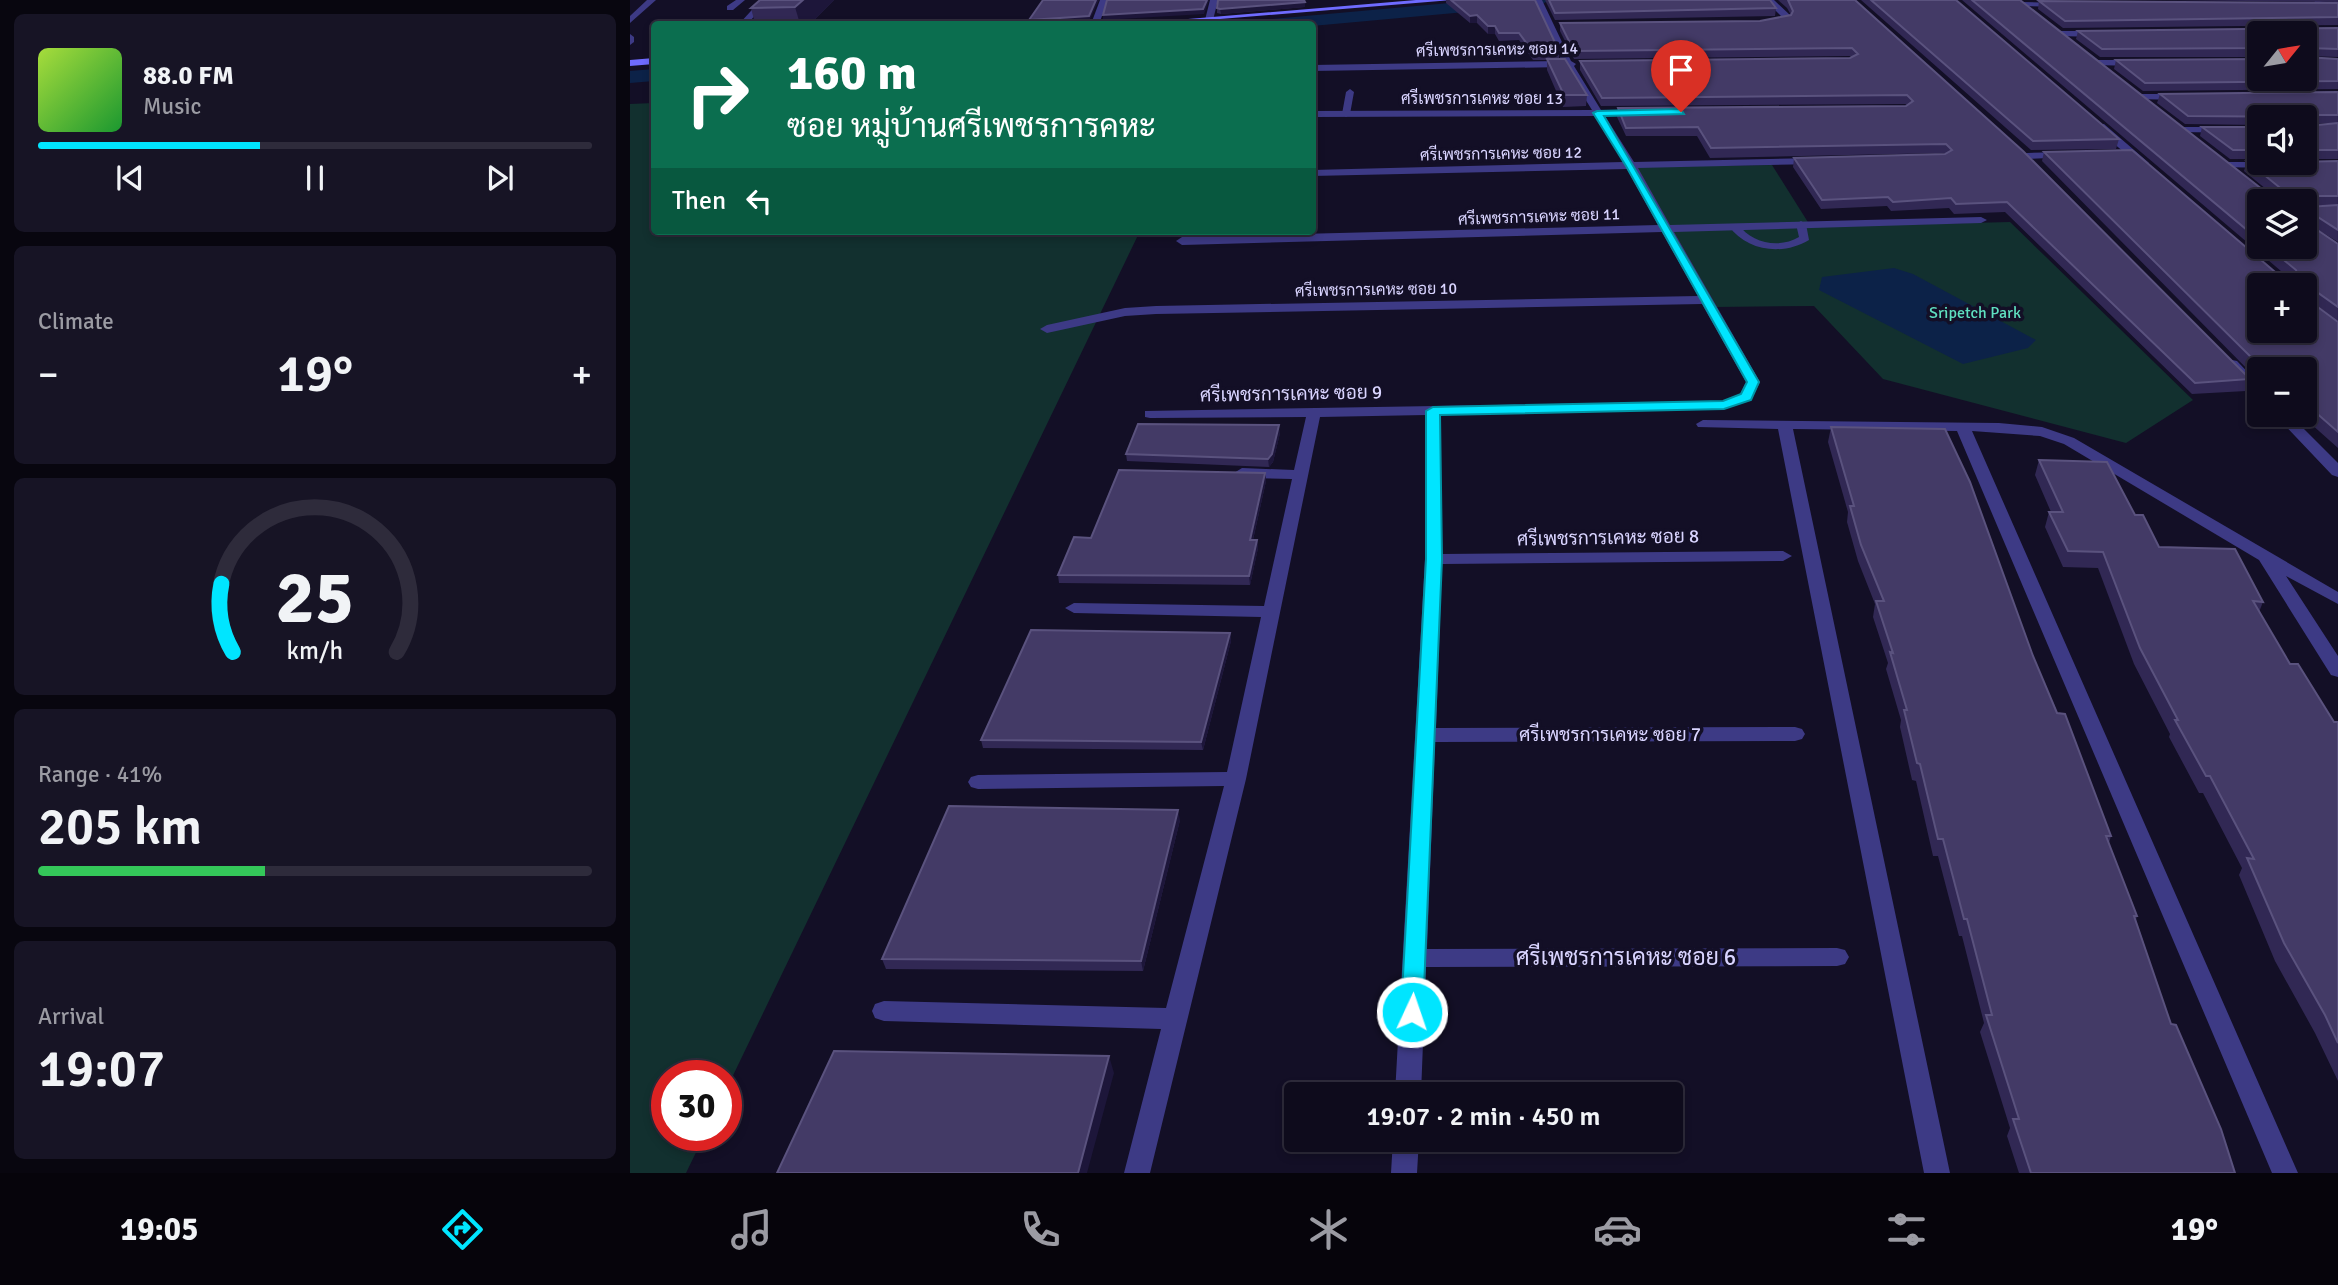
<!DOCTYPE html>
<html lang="en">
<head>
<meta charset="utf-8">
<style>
	:root { --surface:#0e0b1c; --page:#171425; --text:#f1f3f6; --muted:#9b9ba3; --line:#2e2b3b; --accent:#00e5ff }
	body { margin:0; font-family:Signika,Sarabun,sans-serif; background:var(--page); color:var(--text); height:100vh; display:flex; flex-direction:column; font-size:26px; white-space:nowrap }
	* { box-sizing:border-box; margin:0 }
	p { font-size:23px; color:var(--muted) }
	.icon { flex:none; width:38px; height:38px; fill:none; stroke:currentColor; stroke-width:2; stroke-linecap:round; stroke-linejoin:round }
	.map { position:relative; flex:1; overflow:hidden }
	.side { display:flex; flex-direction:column; gap:14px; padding:14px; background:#08060f; width:630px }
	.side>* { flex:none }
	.guide { position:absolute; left:21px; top:21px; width:665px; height:214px; border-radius:7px; box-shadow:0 4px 10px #0003,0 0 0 2px var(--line); background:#0b6e4f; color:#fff; overflow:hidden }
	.needle { width:46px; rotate:60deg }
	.tools { position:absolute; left:1617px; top:21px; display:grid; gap:14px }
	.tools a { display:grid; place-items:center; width:70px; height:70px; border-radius:7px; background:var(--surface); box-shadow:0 4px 10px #0003,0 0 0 2px var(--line); font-size:35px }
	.speed { position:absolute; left:21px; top:1060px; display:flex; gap:14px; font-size:35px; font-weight:700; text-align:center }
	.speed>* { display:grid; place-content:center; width:91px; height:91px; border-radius:50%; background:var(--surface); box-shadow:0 4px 10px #0003,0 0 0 2px var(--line); line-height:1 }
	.speed .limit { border:10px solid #d22; background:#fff; color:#111 }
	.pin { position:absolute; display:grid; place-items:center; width:60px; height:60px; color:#fff; margin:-72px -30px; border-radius:50% 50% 50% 0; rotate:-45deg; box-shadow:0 0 7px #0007 }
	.pin .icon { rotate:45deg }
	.me { position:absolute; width:77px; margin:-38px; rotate:3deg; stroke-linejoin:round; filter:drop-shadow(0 0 5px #0008) }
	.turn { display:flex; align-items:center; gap:24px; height:147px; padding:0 21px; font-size:32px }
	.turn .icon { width:91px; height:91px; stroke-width:2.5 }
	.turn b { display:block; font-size:49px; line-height:60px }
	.then { display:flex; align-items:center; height:66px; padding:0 21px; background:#0003; gap:14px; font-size:26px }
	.big { font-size:52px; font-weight:600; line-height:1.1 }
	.side .tile { flex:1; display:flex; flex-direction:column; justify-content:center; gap:10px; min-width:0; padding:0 24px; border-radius:10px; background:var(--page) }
	.side .dial { align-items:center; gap:0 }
	.dial svg { height:182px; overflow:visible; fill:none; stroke:var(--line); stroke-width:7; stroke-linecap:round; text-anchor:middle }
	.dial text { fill:var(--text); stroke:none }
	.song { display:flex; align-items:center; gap:21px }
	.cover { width:84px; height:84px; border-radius:10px; background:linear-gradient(135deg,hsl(80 70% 55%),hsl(130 70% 35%)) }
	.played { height:7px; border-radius:4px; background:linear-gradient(90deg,var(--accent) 40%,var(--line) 40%) }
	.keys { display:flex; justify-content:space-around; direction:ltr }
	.heat { display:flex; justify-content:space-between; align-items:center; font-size:38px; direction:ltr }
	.charge { height:10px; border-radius:5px; background:linear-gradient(90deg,#34c759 41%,var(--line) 0) }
	.trip { position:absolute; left:654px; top:1082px; width:399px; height:70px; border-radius:7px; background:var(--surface); box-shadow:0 4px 10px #0003,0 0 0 2px var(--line); font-weight:600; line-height:70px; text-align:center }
	.tab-bar { display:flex; height:112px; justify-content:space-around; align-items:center; background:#06040b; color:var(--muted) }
	.tab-bar .icon { width:49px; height:49px }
	.tab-bar .current { color:var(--accent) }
	.tab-bar b { font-size:32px; color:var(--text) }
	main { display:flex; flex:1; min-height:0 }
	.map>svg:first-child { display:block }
	.green { fill:#12302f }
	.water { fill:#0c2248 }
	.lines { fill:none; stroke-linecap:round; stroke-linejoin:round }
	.canal { fill:#0c2248; fill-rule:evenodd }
	.lane { fill:#3d3a85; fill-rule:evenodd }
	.street { fill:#3d3a85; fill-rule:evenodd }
	.secondary { fill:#6f6bff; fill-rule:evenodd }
	.wall { fill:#312854; fill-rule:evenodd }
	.shaded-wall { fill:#1d163a }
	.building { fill:#433a66; stroke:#5a527e; stroke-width:2; fill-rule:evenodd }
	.route { fill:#00e5ff; stroke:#0095a6; stroke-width:2 }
	.labels { text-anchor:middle; stroke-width:7; stroke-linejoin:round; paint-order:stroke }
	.far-street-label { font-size:16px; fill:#d9d4ff; stroke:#130f26 }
	.far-park-label { font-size:16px; fill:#5fe0c0; stroke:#130f26 }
	.street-label { font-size:19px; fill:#d9d4ff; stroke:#130f26 }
	.near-street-label { font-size:23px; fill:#d9d4ff; stroke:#130f26 }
</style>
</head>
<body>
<main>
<section class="side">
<div class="tile">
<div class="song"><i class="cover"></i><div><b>88.0 FM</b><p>Music</p></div></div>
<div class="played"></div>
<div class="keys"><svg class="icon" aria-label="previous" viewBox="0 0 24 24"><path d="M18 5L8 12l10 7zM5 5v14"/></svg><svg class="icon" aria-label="pause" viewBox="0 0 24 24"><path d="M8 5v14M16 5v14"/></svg><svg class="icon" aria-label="next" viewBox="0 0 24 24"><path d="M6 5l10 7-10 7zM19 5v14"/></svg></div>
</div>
<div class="tile"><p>Climate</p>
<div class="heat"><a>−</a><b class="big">19°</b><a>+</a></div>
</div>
<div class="tile dial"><svg viewBox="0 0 100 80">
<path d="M14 69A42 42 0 1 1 86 69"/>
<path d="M14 69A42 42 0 0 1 9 39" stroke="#00e5ff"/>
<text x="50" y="56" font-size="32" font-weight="700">25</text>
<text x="50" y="72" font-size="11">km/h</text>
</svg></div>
<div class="tile"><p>Range · 41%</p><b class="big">205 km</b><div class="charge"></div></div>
<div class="tile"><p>Arrival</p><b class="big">19:07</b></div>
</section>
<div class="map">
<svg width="1708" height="1173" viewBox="0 0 1708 1173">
	<rect width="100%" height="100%" fill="#130f26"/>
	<!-- green -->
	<path class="green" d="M24,103V231H510L96,1090V1076H37V1136H74L56,1173H0V104Z
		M1142,165L1181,227L1380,222L1563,400L1496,443L1253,379L1184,306L1085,307L1000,167Z"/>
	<!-- water -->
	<path class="water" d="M1264,268L1283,274L1406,340L1398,348L1333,364L1189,290L1192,277Z"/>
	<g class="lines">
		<!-- canal -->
		<path class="canal" d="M853,0H919L911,5L682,26L633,24L642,19Z
			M24,69V81L0,83V71Z"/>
		<!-- lane -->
		<path class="lane" d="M720,89L724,92L720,114L716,117L712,114L716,92Z
			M1171,221L1176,224L1179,240C1153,256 1116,251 1099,226L1108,224C1121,243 1149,249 1169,237L1166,224Z"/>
		<!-- street -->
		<path class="street" d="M17,0H26L0,23V16Z
			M106,0H115L103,10H97V6Z
			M131,0H140L117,24H109Z
			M470,0H478L469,24H461Z
			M580,0H588L583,20L579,23L575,20Z
			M904,0H912L941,61L946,64L944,66L971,110H1011L1016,113L1011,116H975L1004,162L1187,158L1192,161L1187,164L1008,168L1040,225L1351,217L1357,220L1351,223L1044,232L1130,382L1121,400L1095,409L810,415L812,554L1153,551L1162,556L1153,561L812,564L806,728L1165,727L1172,729L1175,734L1172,739L1165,741L805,742L797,949L1207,948L1215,950L1219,957L1215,964L1207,966L796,967L791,1094H765L795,559L796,415L690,417L616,779L520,1173H494L531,1029L254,1021L245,1018L242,1011L245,1004L254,1001L536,1008L594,786L348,789L341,787L338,782L341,777L348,775L597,772L631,617L444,613L435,608L444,603L634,606L662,479L612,478L604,473L612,468L664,470L676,417L520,418L515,417V411L1093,401L1110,394L1116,382L1072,304L526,314L495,316L417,333L410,329L417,325L495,308L526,306L1068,296L1032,232L552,245L546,241L552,237L1028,225L997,169L682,176V170L993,162L965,116L682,117V111L962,110L935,67L682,71V65L932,61Z
			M1135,0H1144L1161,16V20L1137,25V21L1152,17Z
			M1684,0L1708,4V9L1685,2Z
			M1392,2L1430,3L1434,5L1430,7L1389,6Z
			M1429,31H1470L1474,34L1470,37L1426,36Z
			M0,34L4,37V42L0,45Z
			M1466,60H1507L1512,63L1507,66L1463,65V61Z
			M1508,94H1551L1556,97L1551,100L1505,99V95Z
			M1466,124H1474L1519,163V167H1511L1466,128Z
			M1550,127H1629V133L1546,132V128Z
			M1436,152L1440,153V157L1397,159L1392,156L1397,153Z
			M1595,162H1629L1643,165L1638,168L1591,167L1590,165Z
			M1602,360L1607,361L1629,384V396L1624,395L1597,367L1595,364Z
			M1645,415H1660L1708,463V477L1702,475Z
			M1073,420L1369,423L1412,427L1444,438L1708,592V604L1656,576L1708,656V677L1701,675L1629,560L1434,444L1410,436L1342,431L1668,1173H1642L1327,431L1163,429L1320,1173H1294L1148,429L1068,427L1066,424Z
			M763,1139H789L787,1173H761Z"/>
		<!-- secondary -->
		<path class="secondary" d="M786,0H822L529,24H498Z
			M24,58V64L0,66V60Z"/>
	</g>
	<!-- wall -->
	<path class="wall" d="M130,0H204L180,24H125L121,8Z
		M816,0H905L929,51V59L957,95L956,106L933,107L917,70V60H903L889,40L869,41L865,34H858L847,23H840L816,3Z
		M915,0H1140L1146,8L1145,16L925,20Z
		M1148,0H1225L1620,379L1616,391L1562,394L1375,212L1324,214L1319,208L1261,211L1257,206L1191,209L1163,167L1164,158L1316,154L1314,153L1080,158L1067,136H996L987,117L988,108L1276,106L1277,105L1275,104L971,106L950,70V61L1220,58L1222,57L1220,56L944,59L930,31V23L1130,21L1161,15L1157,8Z
		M1231,0H1326L1489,139L1486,149L1401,150Z
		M1332,0H1390L1637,193L1642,194L1614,171L1617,161H1708V242L1677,223L1708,244V321L1677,298V299L1708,322V448L1671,415H1675V369H1629V381L1412,161L1414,152L1651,277H1658ZM1629,201L1675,247H1629Z
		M1531,0H1708V2Z
		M1409,1L1708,3V25L1433,28L1408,9Z
		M675,7L591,14L587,13V8Z
		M1708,28V57L1675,56L1708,59V89L1513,91L1484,69L1486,60L1675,79L1629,33V57H1470L1446,39L1448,31Z
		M1708,92V123L1678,124V126L1708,123V159H1675V117H1629V125L1555,124L1527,103L1530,94Z
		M1572,127H1629V159H1600L1570,136Z
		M1201,427L1403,656L1481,836L1479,843L1507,916L1506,920L1541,1024L1605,1173H1389L1377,1136L1380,1128L1350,1032L1354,1023L1332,936H1329L1308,856H1303L1286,781L1282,780L1270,727L1271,720L1256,669L1258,663L1243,617L1245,604L1228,561L1217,522L1218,512L1198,442Z
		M650,433L643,462L639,467L497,461L496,454Z
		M1409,460L1505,515L1529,547L1633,602L1629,612L1660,664L1704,722H1708V1081L1685,1033L1645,961L1609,875L1612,868L1573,793H1569L1539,737L1540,734L1504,664L1468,568L1433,567L1415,527L1419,512H1421L1405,475Z
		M635,473L636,481L623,540H627L628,548L620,585L429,583L428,575L461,538Z
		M600,633L601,641L573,750L353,748L351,740Z
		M550,820L513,971L256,969L252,959Z"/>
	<!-- shaded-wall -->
	<path class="shaded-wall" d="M173,0H204L180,24H170L165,7Z
		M466,0H469L459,21L400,24L399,20Z
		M579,0L574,14L473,20V15Z
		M675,2V7L591,14L590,9Z
		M847,15V23H840V16Z
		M858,26H865V34H858Z
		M649,425L650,433L643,462L639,467L638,459Z
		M635,473L636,481L621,548L620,540Z
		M627,540L628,548L620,585L619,576Z
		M600,633L601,641L573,750L571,742Z
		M548,810L550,820L513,971L511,961Z
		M479,1056L484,1073L457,1173H448Z"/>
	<!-- building -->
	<path class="building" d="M130,0H173L165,7L121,8Z
		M413,0H466L459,16L399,20Z
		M477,0H577L573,9L473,15Z
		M588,0H674L675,2L590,9L587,8Z
		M821,0H905L929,51L903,52L889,33H869L865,26H858L847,15L840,16Z
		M919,0H1140L1146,8L925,13Z
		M1158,0H1225L1393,151L1620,379L1565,383L1377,202L1326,204L1321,198L1263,202L1258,197L1192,200L1164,158L1315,154L1322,150L1316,144L1081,148L1068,127L996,128L988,108L1276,106L1283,101L1277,95L972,98L950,61L1220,58L1228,54L1222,48L944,51L930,23L1130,21L1161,15L1163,11Z
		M1241,0H1326L1489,139L1403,141Z
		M1342,0H1390L1637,193L1651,194L1654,191L1617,161H1629V163L1708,161V196H1677L1678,207L1708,205V230L1677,210V223L1708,244V307L1677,285V299L1708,322V432L1675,403V369H1633L1414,152L1502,150L1651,277H1668L1666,270L1638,247H1675V201H1629V240ZM1629,285H1675V331H1629Z
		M1409,1L1708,3V17L1435,21Z
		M1708,28V49L1678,48L1675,57L1708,59V81L1515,83L1486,60L1629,59V79H1675V33H1629V48L1472,49L1448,31Z
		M917,59H935L957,95H934Z
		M1708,92V115H1676L1678,126L1708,123V150H1675V117L1558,116L1530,94Z
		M1572,127H1629V150H1603Z
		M508,424L649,425L642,454L638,459L496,454Z
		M1201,427L1315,429L1340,482L1403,656L1427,713L1435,714L1481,836H1476L1507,916H1504L1541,1024L1546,1025L1591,1129L1605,1173H1401L1383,1119H1389L1356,1015H1362L1337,919H1334L1313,839H1308L1290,764L1287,763L1274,710H1277L1260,652L1263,653L1246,601H1254L1231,545L1220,506H1224Z
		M1409,460L1477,462L1505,515H1513L1529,547L1605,549L1633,602L1623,601L1660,664H1668L1704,722H1708V1043L1695,1015L1654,943L1617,858L1624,859L1580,776H1576L1545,720H1548L1510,648L1473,552L1438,551L1419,512H1433Z
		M489,470L635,473L620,540H627L619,576L428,575L444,537L461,538Z
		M401,630L600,633L571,742L351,740Z
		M319,806L548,810L511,961L252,959Z
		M204,1051L479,1056L448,1173H147Z"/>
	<!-- route -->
	<path class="route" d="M1051,109L1054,114L974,116L1129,382L1121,400L1094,409L810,415L812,559L793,1012L790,1019L782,1021L774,1019L771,1012L796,559V411L803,407L1093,401L1111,394L1117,382L996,166L963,113L967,111Z"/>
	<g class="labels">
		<!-- far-street labels -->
		<g class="far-street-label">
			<text transform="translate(867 49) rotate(-1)" y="6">ศรีเพชรการเคหะ ซอย 14</text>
			<text x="852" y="104">ศรีเพชรการเคหะ ซอย 13</text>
			<text transform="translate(871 153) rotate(-1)" y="6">ศรีเพชรการเคหะ ซอย 12</text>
			<text transform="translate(909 216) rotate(-2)" y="6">ศรีเพชรการเคหะ ซอย 11</text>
			<text transform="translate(746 289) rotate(-1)" y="6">ศรีเพชรการเคหะ ซอย 10</text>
		</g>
		<!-- far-park labels -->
		<g class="far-park-label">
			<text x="1345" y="318">Sripetch Park</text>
		</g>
		<!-- street labels -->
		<g class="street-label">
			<text transform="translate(661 393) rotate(-1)" y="7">ศรีเพชรการเคหะ ซอย 9</text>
			<text transform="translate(978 537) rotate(-1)" y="7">ศรีเพชรการเคหะ ซอย 8</text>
			<text x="980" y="741">ศรีเพชรการเคหะ ซอย 7</text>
		</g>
		<!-- near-street labels -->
		<g class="near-street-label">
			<text x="996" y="965">ศรีเพชรการเคหะ ซอย 6</text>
		</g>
	</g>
</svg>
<div class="tools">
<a><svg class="needle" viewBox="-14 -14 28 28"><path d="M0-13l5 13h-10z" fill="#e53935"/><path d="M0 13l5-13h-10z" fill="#9b9ba3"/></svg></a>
<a><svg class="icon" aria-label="sound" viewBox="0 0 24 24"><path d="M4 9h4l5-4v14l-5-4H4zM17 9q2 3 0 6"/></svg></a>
<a><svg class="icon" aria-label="layers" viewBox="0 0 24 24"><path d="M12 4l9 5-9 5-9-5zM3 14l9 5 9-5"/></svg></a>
<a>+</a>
<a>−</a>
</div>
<div class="speed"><div class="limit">30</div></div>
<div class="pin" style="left:1051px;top:112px;background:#d93025"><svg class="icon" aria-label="arrive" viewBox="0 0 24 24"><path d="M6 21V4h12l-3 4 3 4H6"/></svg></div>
<svg class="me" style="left:782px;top:1012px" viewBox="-20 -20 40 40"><circle r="17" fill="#00e5ff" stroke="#fff" stroke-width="3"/><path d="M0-11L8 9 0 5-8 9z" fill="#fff"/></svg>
<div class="trip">19:07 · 2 min · 450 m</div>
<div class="guide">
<div class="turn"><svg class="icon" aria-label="right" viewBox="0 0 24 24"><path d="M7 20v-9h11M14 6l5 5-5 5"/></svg><div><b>160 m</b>ซอย หมู่บ้านศรีเพชรการคหะ</div></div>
<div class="then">Then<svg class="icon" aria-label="left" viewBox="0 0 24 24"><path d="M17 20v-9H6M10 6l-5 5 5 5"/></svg></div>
</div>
</div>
</main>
<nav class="tab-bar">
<b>19:05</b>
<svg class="icon current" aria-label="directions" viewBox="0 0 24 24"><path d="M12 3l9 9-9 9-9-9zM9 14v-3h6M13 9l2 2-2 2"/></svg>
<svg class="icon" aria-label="music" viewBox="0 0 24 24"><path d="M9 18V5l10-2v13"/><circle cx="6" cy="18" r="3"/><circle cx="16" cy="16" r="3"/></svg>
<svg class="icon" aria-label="phone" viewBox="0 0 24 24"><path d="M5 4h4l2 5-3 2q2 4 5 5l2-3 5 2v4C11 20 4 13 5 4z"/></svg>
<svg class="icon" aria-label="climate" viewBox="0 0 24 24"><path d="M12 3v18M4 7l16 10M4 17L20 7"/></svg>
<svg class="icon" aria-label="car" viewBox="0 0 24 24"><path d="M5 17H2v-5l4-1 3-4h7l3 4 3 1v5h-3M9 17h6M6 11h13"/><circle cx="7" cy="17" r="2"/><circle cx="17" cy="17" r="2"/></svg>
<svg class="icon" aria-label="filters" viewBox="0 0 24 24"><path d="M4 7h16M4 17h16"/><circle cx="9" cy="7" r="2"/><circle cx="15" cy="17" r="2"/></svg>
<b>19°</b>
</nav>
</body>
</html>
